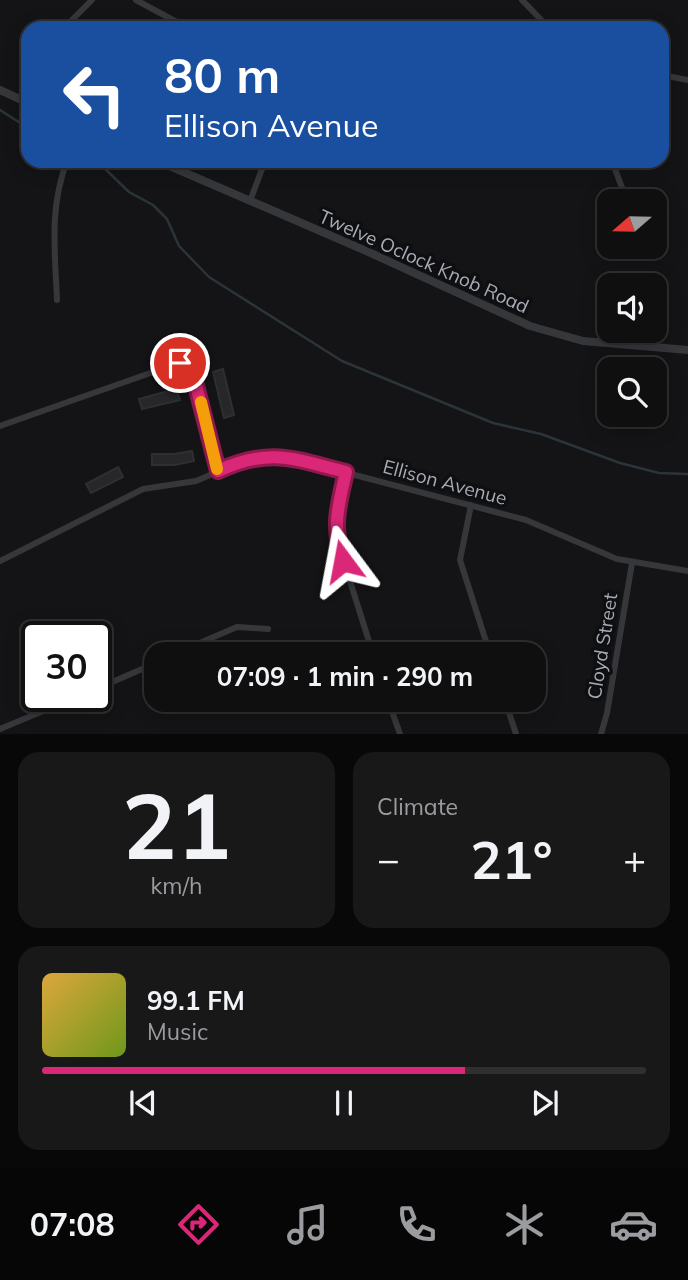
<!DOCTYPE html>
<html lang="en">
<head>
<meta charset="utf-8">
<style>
	:root { --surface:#0f0f10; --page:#181819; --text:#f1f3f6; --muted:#9b9c9f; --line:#2f2f30; --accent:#db2777 }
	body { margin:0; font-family:Mulish,sans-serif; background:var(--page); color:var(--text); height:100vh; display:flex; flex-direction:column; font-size:26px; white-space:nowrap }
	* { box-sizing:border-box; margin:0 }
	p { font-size:23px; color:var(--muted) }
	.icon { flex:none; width:38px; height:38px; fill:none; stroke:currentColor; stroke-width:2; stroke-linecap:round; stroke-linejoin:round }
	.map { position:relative; height:734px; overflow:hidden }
	.side { display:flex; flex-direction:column; gap:18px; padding:18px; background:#080809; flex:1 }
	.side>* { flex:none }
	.top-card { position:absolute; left:21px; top:21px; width:648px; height:147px; border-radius:21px; box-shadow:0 4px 18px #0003,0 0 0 2px var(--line); background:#1a4fa0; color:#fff; overflow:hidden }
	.needle { width:46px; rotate:250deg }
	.buttons { position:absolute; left:597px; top:189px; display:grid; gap:14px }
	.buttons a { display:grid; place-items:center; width:70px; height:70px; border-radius:14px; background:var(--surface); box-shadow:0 4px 18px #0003,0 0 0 2px var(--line); font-size:35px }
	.speed { position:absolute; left:21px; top:621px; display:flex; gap:14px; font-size:35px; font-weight:700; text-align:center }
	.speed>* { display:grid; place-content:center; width:91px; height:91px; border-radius:50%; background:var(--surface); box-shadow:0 4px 18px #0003,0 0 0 2px var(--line); line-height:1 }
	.speed .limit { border:4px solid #111; border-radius:10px; background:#fff; color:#111 }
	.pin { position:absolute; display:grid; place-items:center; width:60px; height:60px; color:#fff; margin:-30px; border:4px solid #fff; border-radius:50%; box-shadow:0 2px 7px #0007 }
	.me { position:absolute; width:77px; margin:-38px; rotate:347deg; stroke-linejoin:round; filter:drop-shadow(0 0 5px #0008) }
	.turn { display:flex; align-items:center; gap:24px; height:147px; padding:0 28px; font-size:32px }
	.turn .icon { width:91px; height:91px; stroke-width:2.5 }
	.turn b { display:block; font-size:49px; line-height:60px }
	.big { font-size:52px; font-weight:700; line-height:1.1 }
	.side .card { flex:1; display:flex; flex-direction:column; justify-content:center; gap:10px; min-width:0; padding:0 24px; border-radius:21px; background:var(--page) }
	.side .dial { align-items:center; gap:0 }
	.dial b { font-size:91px; line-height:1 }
	.song { display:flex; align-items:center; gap:21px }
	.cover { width:84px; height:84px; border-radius:10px; background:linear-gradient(135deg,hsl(40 70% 55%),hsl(80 70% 35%)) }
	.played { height:7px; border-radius:4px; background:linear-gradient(90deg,var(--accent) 70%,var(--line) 70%) }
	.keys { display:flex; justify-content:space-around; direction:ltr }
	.heat { display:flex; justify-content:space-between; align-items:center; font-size:38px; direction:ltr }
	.side .tiles { flex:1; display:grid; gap:18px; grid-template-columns:1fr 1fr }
	.card:last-child { grid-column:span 2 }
	.trip { position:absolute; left:144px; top:642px; width:402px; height:70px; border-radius:21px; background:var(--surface); box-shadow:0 4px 18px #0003,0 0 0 2px var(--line); font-weight:700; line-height:70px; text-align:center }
	.dock { display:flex; height:112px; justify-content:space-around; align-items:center; background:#060606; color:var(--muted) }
	.dock .icon { width:49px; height:49px }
	.dock .on { color:var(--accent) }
	.dock b { font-size:32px; color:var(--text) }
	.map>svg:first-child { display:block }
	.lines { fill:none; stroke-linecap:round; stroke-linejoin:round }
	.stream { stroke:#2b3439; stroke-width:2.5 }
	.building { fill:#27272a; stroke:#2e2f32; stroke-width:2 }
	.minor { stroke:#35373b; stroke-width:6 }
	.tertiary { stroke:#35373b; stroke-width:8 }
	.route-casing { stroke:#8e194d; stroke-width:18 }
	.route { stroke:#db2777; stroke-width:12 }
	.slow { stroke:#f59e0b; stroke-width:12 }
	.labels { text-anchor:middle; stroke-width:7; stroke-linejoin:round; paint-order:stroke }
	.street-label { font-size:19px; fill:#a6acb6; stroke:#0f0f11 }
</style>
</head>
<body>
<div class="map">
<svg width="688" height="734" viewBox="0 0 688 734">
	<rect width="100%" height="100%" fill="#141416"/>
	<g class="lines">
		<!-- stream -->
		<path class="stream" d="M0,110L28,128
			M97,161L129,192L153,205L167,219L179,246L209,277L342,361L493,423L541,434L620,463L659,473L688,474"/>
	</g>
	<!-- building -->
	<path class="building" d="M223,369L234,415L224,418L213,372Z
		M176,389L180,400L142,409L139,399Z
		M192,451L194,461L174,465H152V454H174Z
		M118,467L123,477L91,493L86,484Z"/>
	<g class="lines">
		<!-- minor -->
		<path class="minor" d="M136,0L188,28
			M522,0L549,28
			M64,28L92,0
			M662,75L688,80
			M612,161L627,201
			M250,201L265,161
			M57,300C55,251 49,208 67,161
			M0,426L156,371L186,364L193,370L197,384L218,471
			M346,472L335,521L337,540L373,654
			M471,505L460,560L490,654
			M0,561L143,489L196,481L252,457L277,456L294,459L526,520L617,559L688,571
			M174,654L237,627L268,629
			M96,689L156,663
			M388,700L400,734
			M505,700L516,734
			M0,729L79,696
			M601,734L607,713L632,563"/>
		<!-- tertiary -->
		<path class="tertiary" d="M0,90L28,103
			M158,161L364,250L530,326L583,341L688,350"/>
	</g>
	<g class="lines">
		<defs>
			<path id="route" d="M180,363L186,364L192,370L218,471C270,447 294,459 346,472C338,507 332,525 343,561"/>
		</defs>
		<!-- route casing -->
		<use href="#route" class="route-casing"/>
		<!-- route -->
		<use href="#route" class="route"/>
		<!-- slow -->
		<path class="slow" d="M201,402L217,469"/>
	</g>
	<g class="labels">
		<!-- street labels -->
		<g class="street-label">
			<text transform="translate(424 261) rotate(24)" y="7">Twelve Oclock Knob Road</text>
			<text transform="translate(445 482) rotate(15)" y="7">Ellison Avenue</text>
			<text transform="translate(602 646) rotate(-81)" y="7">Cloyd Street</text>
		</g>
	</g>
</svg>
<div class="buttons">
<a><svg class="needle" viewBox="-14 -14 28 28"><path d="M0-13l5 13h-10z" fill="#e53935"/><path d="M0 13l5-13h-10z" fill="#9b9c9f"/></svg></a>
<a><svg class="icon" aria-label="sound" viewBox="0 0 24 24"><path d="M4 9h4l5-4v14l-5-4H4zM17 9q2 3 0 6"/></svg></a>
<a><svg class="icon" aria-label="search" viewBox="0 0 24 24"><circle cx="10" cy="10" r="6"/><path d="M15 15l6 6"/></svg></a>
</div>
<div class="speed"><div class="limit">30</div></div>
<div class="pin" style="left:180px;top:363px;background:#d93025"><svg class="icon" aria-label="arrive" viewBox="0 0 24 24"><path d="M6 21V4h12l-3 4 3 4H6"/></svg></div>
<svg class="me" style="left:343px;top:561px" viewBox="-20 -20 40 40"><path d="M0-17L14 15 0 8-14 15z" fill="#db2777" stroke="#fff" stroke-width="4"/></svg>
<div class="trip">07:09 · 1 min · 290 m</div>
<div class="top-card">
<div class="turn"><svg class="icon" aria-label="left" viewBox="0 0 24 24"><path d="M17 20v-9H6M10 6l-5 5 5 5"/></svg><div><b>80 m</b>Ellison Avenue</div></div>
</div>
</div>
<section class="side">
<div class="tiles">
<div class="card dial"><b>21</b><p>km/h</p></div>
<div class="card"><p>Climate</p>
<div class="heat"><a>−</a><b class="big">21°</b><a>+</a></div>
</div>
<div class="card">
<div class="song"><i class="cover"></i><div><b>99.1 FM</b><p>Music</p></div></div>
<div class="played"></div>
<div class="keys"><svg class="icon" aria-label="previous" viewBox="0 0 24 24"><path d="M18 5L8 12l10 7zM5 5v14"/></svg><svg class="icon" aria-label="pause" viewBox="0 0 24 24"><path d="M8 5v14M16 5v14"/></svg><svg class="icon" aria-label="next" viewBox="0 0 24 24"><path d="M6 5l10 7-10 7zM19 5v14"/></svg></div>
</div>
</div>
</section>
<nav class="dock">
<b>07:08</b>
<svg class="icon on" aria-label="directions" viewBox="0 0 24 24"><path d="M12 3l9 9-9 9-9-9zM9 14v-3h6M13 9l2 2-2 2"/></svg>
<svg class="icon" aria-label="music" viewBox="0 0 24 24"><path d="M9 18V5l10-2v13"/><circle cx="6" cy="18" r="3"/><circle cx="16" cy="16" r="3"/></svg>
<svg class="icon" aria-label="phone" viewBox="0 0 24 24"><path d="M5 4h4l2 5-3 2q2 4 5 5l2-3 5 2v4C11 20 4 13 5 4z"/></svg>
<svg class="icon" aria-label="climate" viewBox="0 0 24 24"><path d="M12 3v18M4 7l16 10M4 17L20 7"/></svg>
<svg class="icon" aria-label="car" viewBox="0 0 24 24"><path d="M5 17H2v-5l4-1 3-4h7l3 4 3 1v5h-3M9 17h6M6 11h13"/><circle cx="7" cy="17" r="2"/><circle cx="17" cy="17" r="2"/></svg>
</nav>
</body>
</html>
